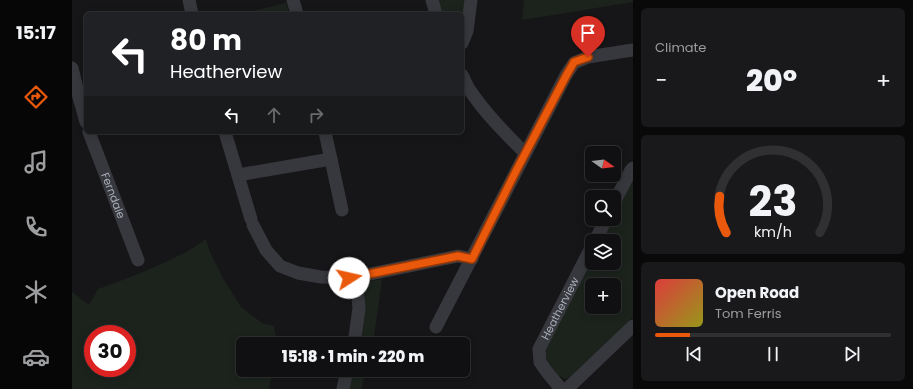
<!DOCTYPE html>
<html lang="en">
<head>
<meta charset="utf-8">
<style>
	:root { --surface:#101012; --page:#19191b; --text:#f1f3f6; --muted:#9c9d9f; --line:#303032; --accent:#ea580c }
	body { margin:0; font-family:Poppins,sans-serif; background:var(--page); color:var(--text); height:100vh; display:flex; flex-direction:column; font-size:15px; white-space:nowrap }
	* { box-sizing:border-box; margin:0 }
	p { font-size:13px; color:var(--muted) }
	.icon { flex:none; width:22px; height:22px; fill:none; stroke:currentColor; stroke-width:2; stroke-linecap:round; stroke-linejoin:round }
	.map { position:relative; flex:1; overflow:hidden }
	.drawer { display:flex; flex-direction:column; gap:8px; padding:8px; background:#09090a; width:280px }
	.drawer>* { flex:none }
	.top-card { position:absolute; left:12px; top:12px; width:380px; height:122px; border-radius:6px; box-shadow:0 2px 10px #0003,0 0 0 1px var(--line); background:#202124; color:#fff; overflow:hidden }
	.needle { width:26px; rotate:104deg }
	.buttons { position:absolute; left:513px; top:146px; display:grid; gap:8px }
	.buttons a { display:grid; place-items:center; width:36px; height:36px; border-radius:6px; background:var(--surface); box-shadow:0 2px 10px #0003,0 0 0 1px var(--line); font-size:20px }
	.speed { position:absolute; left:12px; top:325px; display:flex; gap:8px; font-size:20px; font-weight:700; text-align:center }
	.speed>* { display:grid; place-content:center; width:52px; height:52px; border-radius:50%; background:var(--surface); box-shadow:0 2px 10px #0003,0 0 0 1px var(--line); line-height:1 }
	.speed .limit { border:6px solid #d22; background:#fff; color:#111 }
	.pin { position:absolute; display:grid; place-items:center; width:34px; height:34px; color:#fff; margin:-41px -17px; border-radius:50% 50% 50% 0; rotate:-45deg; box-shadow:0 0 4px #0007 }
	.pin .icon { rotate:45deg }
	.me { position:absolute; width:44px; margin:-22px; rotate:80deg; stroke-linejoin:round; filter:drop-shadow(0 0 3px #0008) }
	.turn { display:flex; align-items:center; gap:14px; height:84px; padding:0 20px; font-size:18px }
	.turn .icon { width:52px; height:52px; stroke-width:2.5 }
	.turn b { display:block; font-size:28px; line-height:34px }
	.lanes { display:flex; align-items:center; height:38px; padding:0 20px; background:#0003; justify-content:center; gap:20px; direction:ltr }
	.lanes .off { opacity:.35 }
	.big { font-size:30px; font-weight:800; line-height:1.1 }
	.drawer .card { flex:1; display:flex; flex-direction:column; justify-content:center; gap:6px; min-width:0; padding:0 14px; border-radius:6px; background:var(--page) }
	.drawer .dial { align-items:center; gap:0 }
	.dial svg { height:104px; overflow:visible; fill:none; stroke:var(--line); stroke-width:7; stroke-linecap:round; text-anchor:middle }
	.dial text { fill:var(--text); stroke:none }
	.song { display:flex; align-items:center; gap:12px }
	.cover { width:48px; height:48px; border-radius:6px; background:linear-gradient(135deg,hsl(0 70% 55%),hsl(60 70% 35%)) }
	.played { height:4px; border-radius:2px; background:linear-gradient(90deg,var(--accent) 15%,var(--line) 15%) }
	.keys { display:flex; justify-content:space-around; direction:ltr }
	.heat { display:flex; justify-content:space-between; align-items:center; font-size:22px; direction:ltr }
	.trip { position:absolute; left:164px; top:337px; width:234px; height:40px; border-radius:6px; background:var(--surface); box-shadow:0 2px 10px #0003,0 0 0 1px var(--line); font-weight:800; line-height:40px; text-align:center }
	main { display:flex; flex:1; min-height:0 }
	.tab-bar { display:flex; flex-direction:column; width:72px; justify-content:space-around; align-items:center; background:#060607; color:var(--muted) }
	.tab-bar .icon { width:28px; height:28px }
	.tab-bar .current { color:var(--accent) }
	.tab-bar b { font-size:18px; color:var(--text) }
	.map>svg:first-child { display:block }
	.green { fill:#1c231d; fill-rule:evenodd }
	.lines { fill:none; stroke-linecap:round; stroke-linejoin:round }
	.street { stroke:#37383d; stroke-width:13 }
	.route-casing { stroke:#983908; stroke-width:10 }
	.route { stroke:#ea580c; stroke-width:7 }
	.labels { text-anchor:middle; stroke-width:4; stroke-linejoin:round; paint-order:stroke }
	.street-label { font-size:11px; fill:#a8adb8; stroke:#111113 }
</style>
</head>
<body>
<main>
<nav class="tab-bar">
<b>15:17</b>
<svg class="icon current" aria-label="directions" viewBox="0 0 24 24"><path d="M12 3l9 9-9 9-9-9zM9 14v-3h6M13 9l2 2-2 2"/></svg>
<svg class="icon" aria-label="music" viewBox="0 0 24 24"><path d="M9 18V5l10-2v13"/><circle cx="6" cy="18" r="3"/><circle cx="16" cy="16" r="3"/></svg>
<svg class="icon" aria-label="phone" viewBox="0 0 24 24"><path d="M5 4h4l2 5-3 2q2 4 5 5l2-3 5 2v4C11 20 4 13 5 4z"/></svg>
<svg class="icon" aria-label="climate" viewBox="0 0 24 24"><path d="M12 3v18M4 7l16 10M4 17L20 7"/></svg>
<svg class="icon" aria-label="car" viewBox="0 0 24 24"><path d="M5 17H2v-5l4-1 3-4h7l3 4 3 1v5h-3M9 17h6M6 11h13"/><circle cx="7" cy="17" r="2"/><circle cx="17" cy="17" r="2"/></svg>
</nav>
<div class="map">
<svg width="561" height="389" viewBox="0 0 561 389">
	<rect width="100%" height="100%" fill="#161618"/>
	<!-- green -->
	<path class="green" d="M366,0H394L390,23V14H371Z
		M452,0H561V2L450,20Z
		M214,3L217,14H168Z
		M561,180V317L498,377L493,379L486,375L476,362L473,352L475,345L520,259V263H542V241H529L540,219H542V216ZM520,285H542V307H520Z
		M134,239L137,250L152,280L169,307L190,323L202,326L205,344H171V370H201L197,389H0V292L17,305L26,289C47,282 66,274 87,265C104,257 120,250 134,239ZM21,334H55V368H21Z
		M310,279L301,344H287L292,308L293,285L300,281Z
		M282,370H294L289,389H277Z"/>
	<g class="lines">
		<!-- street -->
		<g class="street">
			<path d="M117,0L120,14"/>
			<path d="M221,0L225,14"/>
			<path d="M360,0L364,14"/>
			<path d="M390,43L395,31L399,0"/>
			<path d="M0,68L7,97L14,122"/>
			<path d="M390,75C393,80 395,87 399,92C414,114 434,134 453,153"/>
			<path id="s1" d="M17,132L66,260"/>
			<path d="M153,132L179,219"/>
			<path d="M253,132L270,210"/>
			<path d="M166,175L259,159"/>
			<path d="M542,203L559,170L561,168"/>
			<path d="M181,225L194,250L208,266L226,273L249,277L277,278L284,277L386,256L400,259"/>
			<path d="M523,241L534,219"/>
			<path d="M364,327L494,75L502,63L516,57L561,50"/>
			<path d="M282,344L287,308L284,277"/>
			<path d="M271,389L275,370"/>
			<path id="s2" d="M489,389L475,372L468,362L467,349L520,246"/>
			<path d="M495,389L561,326"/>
		</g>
	</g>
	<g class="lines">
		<defs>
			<path id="route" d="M277,278L386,256L400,259L444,171L494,76L502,62L516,57"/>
		</defs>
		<!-- route casing -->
		<use href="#route" class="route-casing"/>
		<!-- route -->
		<use href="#route" class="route"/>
	</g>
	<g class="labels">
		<!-- street labels -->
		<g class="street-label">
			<text dy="4" stroke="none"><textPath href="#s1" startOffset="68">Ferndale</textPath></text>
			<text dy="4" stroke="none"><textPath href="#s2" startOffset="93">Heatherview</textPath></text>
		</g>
	</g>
</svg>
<div class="buttons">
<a><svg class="needle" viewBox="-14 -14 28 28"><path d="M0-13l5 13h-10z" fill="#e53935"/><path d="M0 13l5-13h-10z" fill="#9c9d9f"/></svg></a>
<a><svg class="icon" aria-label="search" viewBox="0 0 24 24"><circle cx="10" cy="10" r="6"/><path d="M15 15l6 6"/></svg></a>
<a><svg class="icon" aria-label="layers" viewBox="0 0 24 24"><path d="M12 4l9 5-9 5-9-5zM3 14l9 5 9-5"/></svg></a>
<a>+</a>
</div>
<div class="speed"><div class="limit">30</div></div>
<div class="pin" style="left:516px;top:57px;background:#d93025"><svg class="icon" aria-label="arrive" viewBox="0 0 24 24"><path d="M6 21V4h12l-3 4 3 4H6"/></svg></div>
<svg class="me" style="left:277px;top:278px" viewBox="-20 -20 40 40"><circle r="19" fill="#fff"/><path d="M0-13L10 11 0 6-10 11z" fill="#ea580c"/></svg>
<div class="trip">15:18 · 1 min · 220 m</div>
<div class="top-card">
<div class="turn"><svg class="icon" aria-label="left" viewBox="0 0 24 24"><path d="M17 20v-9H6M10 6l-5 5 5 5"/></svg><div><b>80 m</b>Heatherview</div></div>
<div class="lanes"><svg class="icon" aria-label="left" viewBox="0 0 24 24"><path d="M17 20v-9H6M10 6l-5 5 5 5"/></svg><svg class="icon off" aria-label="ahead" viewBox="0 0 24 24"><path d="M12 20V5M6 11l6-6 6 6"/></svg><svg class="icon off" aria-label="right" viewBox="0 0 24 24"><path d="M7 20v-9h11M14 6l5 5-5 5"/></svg></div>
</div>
</div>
<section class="drawer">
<div class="card"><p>Climate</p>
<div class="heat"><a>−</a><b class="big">20°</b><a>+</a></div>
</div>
<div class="card dial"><svg viewBox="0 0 100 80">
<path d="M14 69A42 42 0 1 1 86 69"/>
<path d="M14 69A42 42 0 0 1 9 41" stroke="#ea580c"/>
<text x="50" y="56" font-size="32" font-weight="700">23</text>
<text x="50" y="72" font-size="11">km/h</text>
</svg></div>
<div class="card">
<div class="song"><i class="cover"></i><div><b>Open Road</b><p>Tom Ferris</p></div></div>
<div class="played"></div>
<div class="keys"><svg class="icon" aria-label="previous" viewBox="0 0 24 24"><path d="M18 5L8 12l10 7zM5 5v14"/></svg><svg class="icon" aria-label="pause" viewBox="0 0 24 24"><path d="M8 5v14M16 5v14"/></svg><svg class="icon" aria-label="next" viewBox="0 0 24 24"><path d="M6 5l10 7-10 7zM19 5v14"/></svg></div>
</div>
</section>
</main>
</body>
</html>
